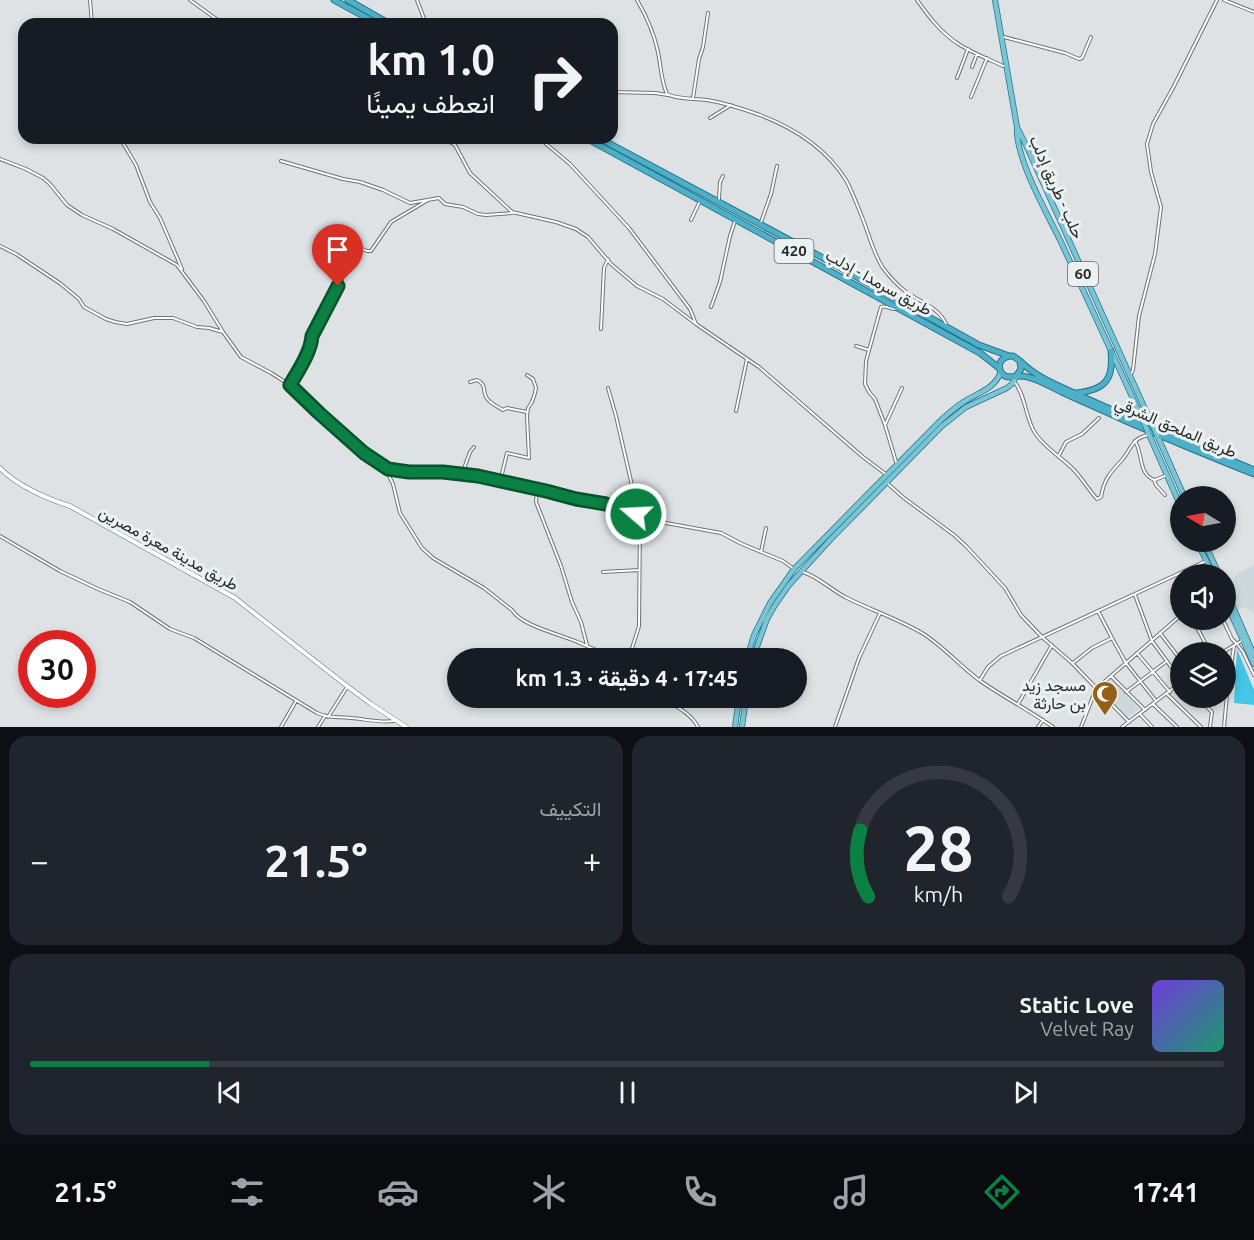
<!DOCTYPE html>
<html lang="ar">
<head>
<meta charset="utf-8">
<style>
	:root { --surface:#171b24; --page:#20242c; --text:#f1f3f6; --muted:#9ea1a6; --line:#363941; --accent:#0b8043 }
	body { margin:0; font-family:Ubuntu,Vazirmatn,sans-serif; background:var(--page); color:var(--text); direction:rtl; height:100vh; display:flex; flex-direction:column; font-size:22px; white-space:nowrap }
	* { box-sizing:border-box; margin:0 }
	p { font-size:20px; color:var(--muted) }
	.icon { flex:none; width:33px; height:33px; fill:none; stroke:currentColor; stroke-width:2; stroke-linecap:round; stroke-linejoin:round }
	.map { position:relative; height:727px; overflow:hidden; direction:ltr }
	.sheet { display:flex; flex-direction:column; gap:9px; padding:9px; background:#0d0f14; flex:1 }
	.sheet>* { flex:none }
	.banner { position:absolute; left:18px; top:18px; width:600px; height:126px; border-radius:18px; box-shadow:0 3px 9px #0003; direction:rtl; background:#171b24; color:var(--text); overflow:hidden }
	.needle { width:39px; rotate:280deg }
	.fabs { position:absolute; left:1170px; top:486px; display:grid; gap:12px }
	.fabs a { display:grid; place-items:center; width:66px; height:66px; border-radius:50%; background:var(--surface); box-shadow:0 3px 9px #0003; font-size:30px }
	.speed { position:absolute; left:18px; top:630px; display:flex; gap:12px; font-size:30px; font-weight:700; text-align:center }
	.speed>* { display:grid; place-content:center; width:78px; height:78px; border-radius:50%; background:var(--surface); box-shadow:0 3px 9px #0003; line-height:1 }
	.speed .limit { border:9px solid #d22; background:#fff; color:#111 }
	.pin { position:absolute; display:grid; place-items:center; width:51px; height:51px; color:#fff; margin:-62px -26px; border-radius:50% 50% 50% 0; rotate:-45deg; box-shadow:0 0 6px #0007 }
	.pin .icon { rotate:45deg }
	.me { position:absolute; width:66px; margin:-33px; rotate:289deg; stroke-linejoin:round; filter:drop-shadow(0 0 4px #0008) }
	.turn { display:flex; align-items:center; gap:21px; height:126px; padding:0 24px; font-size:27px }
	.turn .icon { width:78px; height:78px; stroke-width:2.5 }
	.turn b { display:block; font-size:42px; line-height:51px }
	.big { font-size:45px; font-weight:700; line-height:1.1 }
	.sheet .card { flex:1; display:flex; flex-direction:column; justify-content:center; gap:9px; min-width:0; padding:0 21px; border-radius:18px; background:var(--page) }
	.sheet .dial { align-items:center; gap:0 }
	.dial svg { height:156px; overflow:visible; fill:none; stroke:var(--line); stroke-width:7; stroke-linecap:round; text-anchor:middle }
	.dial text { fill:var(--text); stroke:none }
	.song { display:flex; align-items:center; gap:18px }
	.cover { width:72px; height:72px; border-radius:9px; background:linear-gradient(135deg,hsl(260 70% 55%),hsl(160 70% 35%)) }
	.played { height:6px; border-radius:3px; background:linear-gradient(90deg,var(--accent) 15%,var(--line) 15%) }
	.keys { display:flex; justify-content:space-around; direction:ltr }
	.heat { display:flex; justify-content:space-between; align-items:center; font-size:33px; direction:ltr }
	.sheet .tiles { flex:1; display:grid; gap:9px; grid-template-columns:1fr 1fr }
	.card:last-child { grid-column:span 2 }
	.trip { position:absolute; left:447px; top:648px; width:360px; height:60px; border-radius:30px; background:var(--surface); box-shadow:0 3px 9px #0003; font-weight:700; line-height:60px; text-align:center; direction:rtl }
	.tab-bar { display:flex; height:96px; justify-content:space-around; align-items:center; background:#090b0e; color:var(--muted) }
	.tab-bar .icon { width:42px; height:42px }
	.tab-bar .active { color:var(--accent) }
	.tab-bar b { font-size:27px; color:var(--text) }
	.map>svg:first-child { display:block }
	.built { fill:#ccd8dc }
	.green { fill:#44c6e8 }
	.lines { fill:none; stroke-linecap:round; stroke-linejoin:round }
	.minor-casing { stroke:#6f7375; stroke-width:4 }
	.secondary-casing { stroke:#6f7375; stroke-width:5 }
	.primary-casing { stroke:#247488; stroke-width:6 }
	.trunk-casing { stroke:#247488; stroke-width:7 }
	.minor { stroke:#fff; stroke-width:2 }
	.secondary { stroke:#fff; stroke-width:4 }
	.primary { stroke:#7ac4d6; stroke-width:4.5 }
	.trunk { stroke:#4eb0c8; stroke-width:5 }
	.primary-bridge-casing { stroke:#247488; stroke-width:6; stroke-linecap:butt }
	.primary-bridge { stroke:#7ac4d6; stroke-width:4.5 }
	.route-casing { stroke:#07532c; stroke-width:15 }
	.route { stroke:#0b8043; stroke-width:10 }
	.labels { text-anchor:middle; stroke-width:6; stroke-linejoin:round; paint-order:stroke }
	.shield { fill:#ebf0f1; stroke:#636666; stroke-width:1.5 }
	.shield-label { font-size:15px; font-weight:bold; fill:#292b2b }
	.street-label { font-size:16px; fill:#292b2b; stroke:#ebf0f1 }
	.poi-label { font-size:16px; fill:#292b2b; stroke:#ebf0f1; text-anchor:end }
</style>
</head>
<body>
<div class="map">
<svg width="1254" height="727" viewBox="0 0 1254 727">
	<rect width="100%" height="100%" fill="#dee2e4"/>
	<!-- built -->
	<path class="built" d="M1254,565V613L1244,607L1237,610L1227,586L1232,584L1236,574Z
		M1113,679L1139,709L1127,718L1102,689Z"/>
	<!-- green -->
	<path class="green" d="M1237,649L1254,690V705L1234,703Z"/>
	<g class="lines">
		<defs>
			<path id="minor" d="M90,0L92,24
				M190,0L223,24
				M417,0L426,24
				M637,0C647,17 654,33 658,52C661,66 661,81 667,94C678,100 695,98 707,100C726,103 743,109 760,115C794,128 826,148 846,180C852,191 857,205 862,217C869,234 873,253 883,268C889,276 896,284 905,291C919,302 939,307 946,324
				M917,0C929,17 942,34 960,45C973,53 988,59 1003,66H1006
				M1224,0L1254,12
				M1004,37L1065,53L1079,59L1082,58L1091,37
				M972,67L977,54
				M957,78L968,49
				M612,92L655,93L668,95
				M971,97L987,58
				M693,98L699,59L703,47L708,13
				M710,118L731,105
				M120,138L136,165L150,202L160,218L182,269
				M443,138L455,145L470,173L512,212L556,222L576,229L588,237L611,264L637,286L663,299L696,324L759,367L863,457L887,475
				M539,138L570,164L629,228L690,309L696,324
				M0,159L26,169L43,178L50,184L67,205L82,215L113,229L177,265L204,301L223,332L241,357L271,373L290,385L319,413L364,453L388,469L409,472H443L478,476L546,491L576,499L606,504L655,521L721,533L742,544L783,561L794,569
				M281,161L343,179L360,182L383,190L410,203L439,198L445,204L463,207L478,214L486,215L512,213
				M719,199L720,182L723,176
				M691,220L700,201
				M760,225L771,194L777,166
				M0,246L16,254L61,284L79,299L84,307L106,319L115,322L127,324L154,318H173L197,327L209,328L223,332
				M711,307L720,282L730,236L735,221
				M601,329L604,268L608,259
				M856,346L869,350
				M1130,376L1133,370L1139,316L1155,254L1161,207L1151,172L1147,144L1153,124L1174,86L1217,0
				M1014,381C1026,396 1025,417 1035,433C1045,448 1061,457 1073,469C1082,478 1088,489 1097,499L1101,497C1104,479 1110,473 1122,460C1132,448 1131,439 1148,435
				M470,382L477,380C487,385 482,389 486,397C490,404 497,406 503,410L507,408L527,412
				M290,385L302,365L311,344L312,336L329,302L342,279L340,276L332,273L345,242L367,251H371L391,222L428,200
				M608,388L616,416L637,507L636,514
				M736,411L747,359
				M885,425L875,399L869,392L865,384L866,361L881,307C886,305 891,310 896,309
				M1135,441C1143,453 1138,475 1155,480L1167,475
				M1059,455L1066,442L1082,434L1099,418
				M897,465L885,425L902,388
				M386,470L393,484L400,513L422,548L433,558L484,588L512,610C521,626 563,635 580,643C591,648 603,653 615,658
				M462,474L470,452L474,447
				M1154,480L1156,485L1165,495
				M500,482L507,453L529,458L527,416L528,408L532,402L535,393L536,388L533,379L527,375
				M887,483L904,498L954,535L966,546L1005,588L1021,615L1042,637L1072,663L1129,722
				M537,489L536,502L561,566L572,602L581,622L587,645
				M0,536L60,571L98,589L130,602L170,629L194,638L317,713C331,719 337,716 351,718C365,719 379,723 394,721
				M761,552L766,528
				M1199,565L1204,574
				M603,572L639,570
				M803,572C819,577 831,590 847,598C871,610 898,619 922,633C943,646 959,665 979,680C1003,697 1029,710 1053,727
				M1135,595L1152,641L1180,679
				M1098,611L1112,638
				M1193,620L1210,652
				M1223,620L1232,639L1237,644L1243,652L1254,675
				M1160,633L1180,659
				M1223,652L1243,640
				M1137,653L1170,692
				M629,658L639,626L640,516
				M1073,663L1092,648L1112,638L1126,663L1156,701
				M1111,676L1145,710
				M980,680L988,667L1001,656L1206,561
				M1126,692L1167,661
				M1167,694L1201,727
				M662,698C675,706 691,713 698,727
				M1198,698L1212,712L1210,727
				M1018,704L1052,645
				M1153,704L1177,727
				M1140,714L1152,727
				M328,717L347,687
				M281,727L296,701
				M318,727L325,716
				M835,727L859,658L880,613
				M1038,727L1043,720
				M1081,727L1096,689L1180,616
				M1122,727L1180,683
				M1224,727L1228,684L1234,646"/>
			<path id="secondary" d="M0,468C16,485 47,499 70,506L235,598L347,686L371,704L406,727"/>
			<path id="primary" d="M995,0L1017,127C1015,158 1047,213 1061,242C1088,300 1114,358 1141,416
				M1017,127L1026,145L1150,420
				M1148,432L1180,505
				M1157,435L1184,496
				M1197,542L1213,574
				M1204,542L1219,574
				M1226,591L1254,655
				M1226,603L1254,664
				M747,658L754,635L770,603L794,569L942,419C950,412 957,406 965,401C980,392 994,389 1001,372
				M753,658L767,619L775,605L789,585L831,539L942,426L966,407L1007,388L1013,383L1016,376
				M735,727L739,698
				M742,727L746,698"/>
			<path id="trunk" d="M334,0L378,24
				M348,0L390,24
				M586,138L980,353L999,368
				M599,138L812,252L979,345L1009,356
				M1020,361C1040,381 1067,389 1092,401C1145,425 1200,447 1254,470
				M1017,375L1021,369L1020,361L1013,356C995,355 996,377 1010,377C1013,377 1016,376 1019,376C1034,376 1049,386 1062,392C1083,402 1105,411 1126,421C1168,439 1211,457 1254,474
				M1076,393C1105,390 1114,380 1111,351"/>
		</defs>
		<!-- minor casing -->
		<use href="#minor" class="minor-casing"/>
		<!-- secondary casing -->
		<use href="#secondary" class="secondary-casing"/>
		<!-- primary casing -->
		<use href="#primary" class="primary-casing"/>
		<!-- trunk casing -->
		<use href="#trunk" class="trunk-casing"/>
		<!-- minor -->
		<use href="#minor" class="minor"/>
		<!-- secondary -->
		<use href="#secondary" class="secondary"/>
		<!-- primary -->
		<use href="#primary" class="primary"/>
		<!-- trunk -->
		<use href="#trunk" class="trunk"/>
		<defs>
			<path id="primary-bridge" d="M1141,416L1148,432
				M1150,420L1157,435"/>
		</defs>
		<!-- primary-bridge casing -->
		<use href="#primary-bridge" class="primary-bridge-casing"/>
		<!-- primary-bridge -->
		<use href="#primary-bridge" class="primary-bridge"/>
	</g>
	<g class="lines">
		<defs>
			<path id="route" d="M338,286L312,336C311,352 298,371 290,385L319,413L364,453L388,469L409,472H443L478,476L546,491L576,499L606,504L636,514"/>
		</defs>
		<!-- route casing -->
		<use href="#route" class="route-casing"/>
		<!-- route -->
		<use href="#route" class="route"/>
	</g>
	<!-- icons -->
	<defs>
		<symbol id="mosque-pin" viewBox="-11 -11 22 30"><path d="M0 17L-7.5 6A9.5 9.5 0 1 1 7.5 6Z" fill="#956015" stroke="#ebf0f1"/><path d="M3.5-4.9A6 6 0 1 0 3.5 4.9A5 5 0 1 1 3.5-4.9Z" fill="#fff"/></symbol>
	</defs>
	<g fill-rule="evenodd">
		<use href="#mosque-pin" x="1090" y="679" width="30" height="40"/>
	</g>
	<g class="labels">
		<!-- shield labels -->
		<g class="shield">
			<rect x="774.5" y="239" width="39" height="24" rx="4.5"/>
			<rect x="1068" y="262" width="30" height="24" rx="4.5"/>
		</g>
		<g class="shield-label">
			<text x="794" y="256">420</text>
			<text x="1083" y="279">60</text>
		</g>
		<!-- street labels -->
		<g class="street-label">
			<text transform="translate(1057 187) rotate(66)" y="6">حلب - طريق إدلب</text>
			<text transform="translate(879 282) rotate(29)" y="6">طريق سرمدا - إدلب</text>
			<text transform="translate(1176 427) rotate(23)" y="6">طريق الملحق الشرقي</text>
			<text transform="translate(169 548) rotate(29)" y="6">طريق مدينة معرة مصرين</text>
		</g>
		<!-- poi labels -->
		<g class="poi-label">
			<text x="1086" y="691">مسجد زيد<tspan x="1086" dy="18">بن حارثة</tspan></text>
		</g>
	</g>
</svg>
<div class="fabs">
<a><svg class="needle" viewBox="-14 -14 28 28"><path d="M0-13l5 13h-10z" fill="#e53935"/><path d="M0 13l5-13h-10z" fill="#9ea1a6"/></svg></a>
<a><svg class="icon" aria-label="sound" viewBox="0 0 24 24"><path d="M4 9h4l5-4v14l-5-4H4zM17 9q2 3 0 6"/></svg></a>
<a><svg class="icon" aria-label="layers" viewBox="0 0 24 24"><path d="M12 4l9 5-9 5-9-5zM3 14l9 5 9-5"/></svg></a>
</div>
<div class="speed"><div class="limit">30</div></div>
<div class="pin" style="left:338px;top:286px;background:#d93025"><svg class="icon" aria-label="arrive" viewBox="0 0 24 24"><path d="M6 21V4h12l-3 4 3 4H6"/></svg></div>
<svg class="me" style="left:636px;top:514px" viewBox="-20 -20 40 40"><circle r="17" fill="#0b8043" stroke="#fff" stroke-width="3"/><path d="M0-11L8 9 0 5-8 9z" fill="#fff"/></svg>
<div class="trip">17:45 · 4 دقيقة · 1.3 km</div>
<div class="banner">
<div class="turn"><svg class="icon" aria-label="right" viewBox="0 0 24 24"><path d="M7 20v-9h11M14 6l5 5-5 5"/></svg><div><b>1.0 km</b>انعطف يمينًا</div></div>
</div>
</div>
<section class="sheet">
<div class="tiles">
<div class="card dial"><svg viewBox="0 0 100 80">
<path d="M14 69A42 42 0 1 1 86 69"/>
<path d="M14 69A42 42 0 0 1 10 35" stroke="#0b8043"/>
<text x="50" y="56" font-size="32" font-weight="700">28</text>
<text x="50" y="72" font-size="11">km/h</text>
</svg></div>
<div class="card"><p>التكييف</p>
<div class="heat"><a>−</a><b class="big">21.5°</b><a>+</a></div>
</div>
<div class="card">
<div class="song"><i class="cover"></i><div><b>Static Love</b><p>Velvet Ray</p></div></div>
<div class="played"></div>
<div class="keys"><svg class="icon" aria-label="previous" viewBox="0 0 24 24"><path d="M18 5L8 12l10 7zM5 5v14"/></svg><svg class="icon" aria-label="pause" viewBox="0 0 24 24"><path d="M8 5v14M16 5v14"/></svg><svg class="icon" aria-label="next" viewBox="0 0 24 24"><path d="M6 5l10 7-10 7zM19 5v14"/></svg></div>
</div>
</div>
</section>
<nav class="tab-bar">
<b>17:41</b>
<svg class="icon active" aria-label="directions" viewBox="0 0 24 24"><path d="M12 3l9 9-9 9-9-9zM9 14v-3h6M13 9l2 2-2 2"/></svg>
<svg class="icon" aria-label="music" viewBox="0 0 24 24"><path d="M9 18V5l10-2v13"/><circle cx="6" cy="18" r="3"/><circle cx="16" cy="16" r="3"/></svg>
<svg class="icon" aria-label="phone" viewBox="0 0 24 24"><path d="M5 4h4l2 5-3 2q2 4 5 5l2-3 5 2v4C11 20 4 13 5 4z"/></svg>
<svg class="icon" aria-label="climate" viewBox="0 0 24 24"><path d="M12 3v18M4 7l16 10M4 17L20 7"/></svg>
<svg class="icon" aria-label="car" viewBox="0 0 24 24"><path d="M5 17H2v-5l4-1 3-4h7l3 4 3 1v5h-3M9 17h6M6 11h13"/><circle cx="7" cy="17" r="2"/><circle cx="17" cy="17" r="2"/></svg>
<svg class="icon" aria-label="filters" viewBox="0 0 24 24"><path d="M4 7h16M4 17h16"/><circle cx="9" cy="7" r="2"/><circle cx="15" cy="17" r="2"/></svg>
<b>21.5°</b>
</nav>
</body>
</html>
